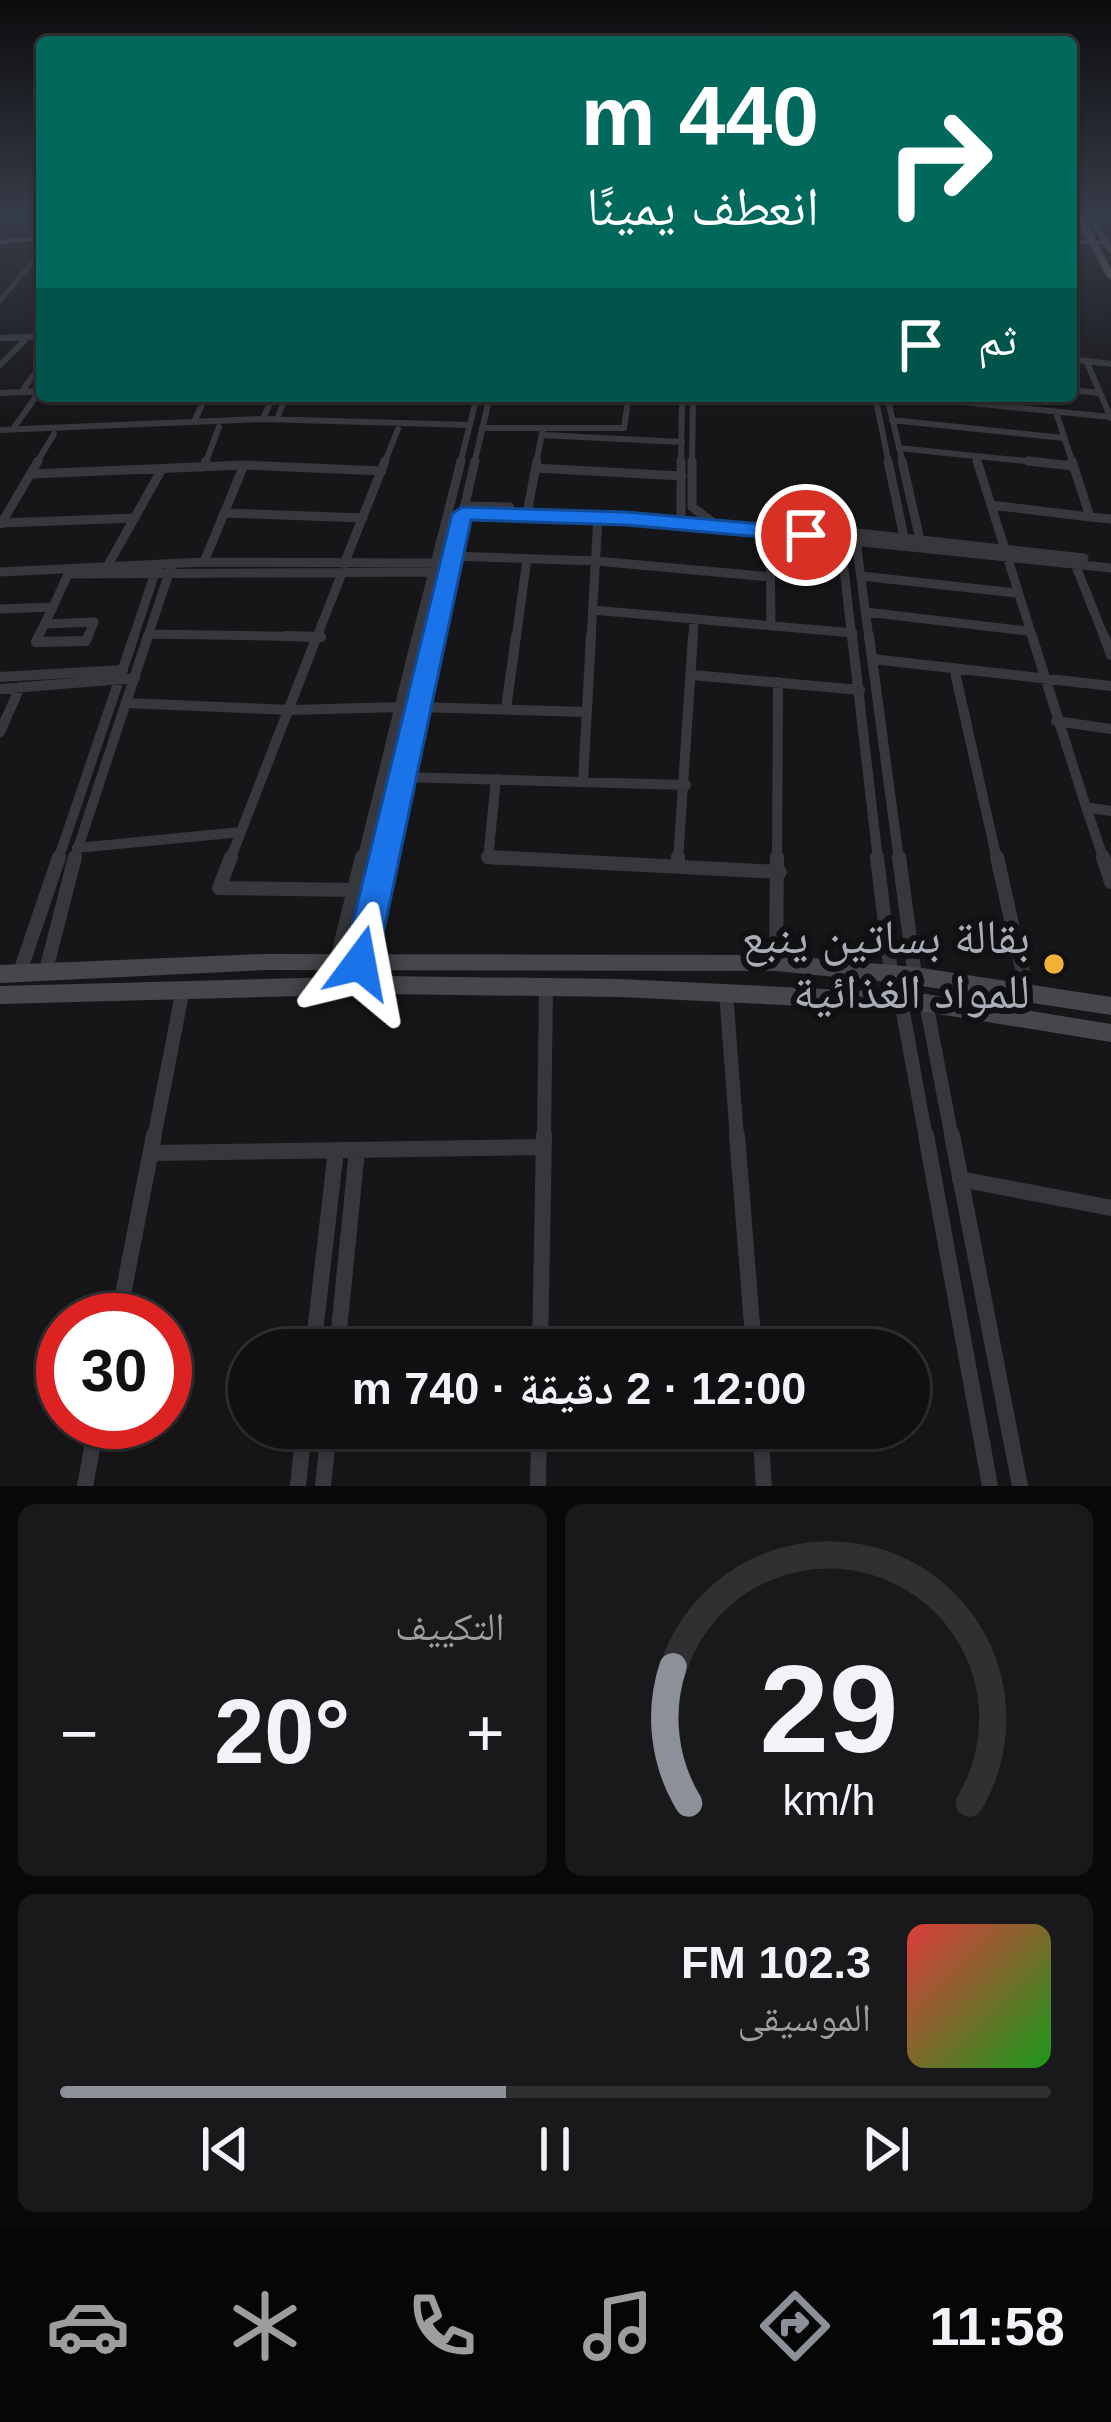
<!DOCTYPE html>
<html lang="ar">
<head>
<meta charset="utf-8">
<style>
	:root { --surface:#101012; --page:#19191b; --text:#f1f3f6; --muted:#9c9d9f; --line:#303032; --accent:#8c9099 }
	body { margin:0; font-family:Helvetica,"Noto Naskh Arabic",sans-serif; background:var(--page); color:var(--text); direction:rtl; height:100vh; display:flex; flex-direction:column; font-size:45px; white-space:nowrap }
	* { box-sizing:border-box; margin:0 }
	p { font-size:39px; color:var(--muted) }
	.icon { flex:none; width:66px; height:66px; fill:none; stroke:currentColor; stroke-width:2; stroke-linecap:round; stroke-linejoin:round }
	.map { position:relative; height:1486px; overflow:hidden; direction:ltr }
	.details { display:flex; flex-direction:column; gap:18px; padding:18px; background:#09090a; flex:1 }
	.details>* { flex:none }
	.top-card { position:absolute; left:36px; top:36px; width:1041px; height:366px; border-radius:12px; box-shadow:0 3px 9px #0004,0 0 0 3px var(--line); direction:rtl; background:#00695c; color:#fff; overflow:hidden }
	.speed { position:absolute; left:36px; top:1293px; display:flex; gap:24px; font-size:60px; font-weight:700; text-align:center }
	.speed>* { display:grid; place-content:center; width:156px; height:156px; border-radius:50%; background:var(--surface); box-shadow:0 3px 9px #0004,0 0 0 3px var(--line); line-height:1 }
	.speed .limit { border:18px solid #d22; background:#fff; color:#111 }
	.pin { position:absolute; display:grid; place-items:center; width:102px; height:102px; color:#fff; margin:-51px; border:6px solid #fff; border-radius:50%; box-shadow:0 3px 12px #0007 }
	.me { position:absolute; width:132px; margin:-66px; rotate:13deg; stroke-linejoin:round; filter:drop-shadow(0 0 9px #0008) }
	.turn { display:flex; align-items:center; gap:42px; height:252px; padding:0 60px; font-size:54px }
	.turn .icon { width:156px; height:156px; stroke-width:2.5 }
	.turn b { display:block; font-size:84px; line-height:102px }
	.then { display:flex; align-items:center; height:114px; padding:0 60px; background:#0003; gap:24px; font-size:45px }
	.big { font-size:90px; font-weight:800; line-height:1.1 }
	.details .widget { flex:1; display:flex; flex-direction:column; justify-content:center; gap:18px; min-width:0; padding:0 42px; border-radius:18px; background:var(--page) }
	.details .dial { align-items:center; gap:0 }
	.dial svg { height:312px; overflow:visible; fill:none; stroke:var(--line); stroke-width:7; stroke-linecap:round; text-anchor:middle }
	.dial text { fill:var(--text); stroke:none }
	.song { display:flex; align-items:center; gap:36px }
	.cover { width:144px; height:144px; border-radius:18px; background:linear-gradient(135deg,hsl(0 70% 55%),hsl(120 70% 35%)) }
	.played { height:12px; border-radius:6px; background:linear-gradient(90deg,var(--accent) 45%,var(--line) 45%) }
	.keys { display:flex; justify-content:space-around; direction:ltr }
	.heat { display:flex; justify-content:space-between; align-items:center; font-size:66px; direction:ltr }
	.details .tiles { flex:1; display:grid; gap:18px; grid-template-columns:1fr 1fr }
	.widget:last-child { grid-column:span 2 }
	.trip { position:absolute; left:228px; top:1329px; width:702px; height:120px; border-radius:60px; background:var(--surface); box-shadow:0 3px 9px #0004,0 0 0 3px var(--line); font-weight:800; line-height:120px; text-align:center; direction:rtl }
	.tab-bar { display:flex; height:192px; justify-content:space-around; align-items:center; background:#060607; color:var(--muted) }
	.tab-bar .icon { width:84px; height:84px }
	.tab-bar .active { color:var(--accent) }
	.tab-bar b { font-size:54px; color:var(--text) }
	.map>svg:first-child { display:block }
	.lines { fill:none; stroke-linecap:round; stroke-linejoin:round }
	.minor-far5 { stroke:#37383d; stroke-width:4.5 }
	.minor-far4 { stroke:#37383d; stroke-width:6 }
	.minor-far3 { stroke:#37383d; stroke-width:9 }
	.minor-far2 { stroke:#37383d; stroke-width:10 }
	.minor-far1 { stroke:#37383d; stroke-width:14 }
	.minor { stroke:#37383d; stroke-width:16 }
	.secondary { fill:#45474d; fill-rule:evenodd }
	.primary { fill:#53555c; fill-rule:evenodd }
	.trunk { fill:#5b5e65; fill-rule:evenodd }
	.route { fill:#1a73e8; stroke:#114b97; stroke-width:3 }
	.poi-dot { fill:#f2b134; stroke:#111113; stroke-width:4.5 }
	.labels { text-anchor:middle; stroke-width:12; stroke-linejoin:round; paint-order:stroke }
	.near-poi-label { font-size:48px; fill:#a8adb8; stroke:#111113; text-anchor:end }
</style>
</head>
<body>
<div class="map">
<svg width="1111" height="1486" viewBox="0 0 1111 1486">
	<rect width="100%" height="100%" fill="#161618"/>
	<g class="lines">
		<!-- minor-far5 -->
		<path class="minor-far5" d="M0,301L42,250"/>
		<!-- minor-far4 -->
		<path class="minor-far4" d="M0,338L42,336
			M1071,359L1111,364
			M0,365L24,341
			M1088,365L1111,418
			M1071,390L1100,393
			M22,391L42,364
			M0,393L42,391
			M875,396L889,464
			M887,396L903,464
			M903,396L1111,417
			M489,400L547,401V396
			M547,401H628L629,396
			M1056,412L1073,464
			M263,419L273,396
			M277,419L286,396
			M892,420L1064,438
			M194,422L206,396
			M482,428H543
			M13,429L40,391
			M0,430L263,419L470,425
			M542,435L682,442
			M899,448L975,456L978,464
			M975,456L1058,464
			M36,464L54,434
			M205,464L219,427
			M384,464L398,429
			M460,464L477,396
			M474,464L490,396
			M536,464L543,428H624L628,401
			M681,464L682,396
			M692,464L693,396"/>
		<!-- minor-far3 -->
		<path class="minor-far3" d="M692,461V507L710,520
			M888,461L905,542
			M902,461L921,544
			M977,461L991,505L1090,517L1072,461
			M1028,461L1073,466
			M204,467L206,461
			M535,468L682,476
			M31,474L244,465L382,471
			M991,505L1033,639
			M464,506L510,507
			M528,508L537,461
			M225,513L363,518
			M462,514L681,523L1111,568
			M1090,517L1111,519
			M1,523L135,518
			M681,523V461
			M1,524L38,461
			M804,527L1084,558
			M770,531L771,625
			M855,533L869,639
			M840,534L852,639
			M452,556L596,561L771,577
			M204,562L244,465
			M344,564L385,461
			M1075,564L1105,639
			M108,565L162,469
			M0,572L204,562L435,563
			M69,574L432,572
			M861,576L1016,593
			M53,607L68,574
			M0,609L53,607L37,639
			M593,610L853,633
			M866,612L1027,631
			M46,624L94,622L87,639
			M150,634L321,637
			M133,639L157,567
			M147,639L171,567
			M316,639L342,573
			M416,639L461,461
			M434,639L475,461
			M516,639L527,559
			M591,639L598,517
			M693,639L694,619"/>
		<!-- minor-far2 -->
		<path class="minor-far2" d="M39,636L36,642L86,641L88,636
			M285,636L321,637
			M852,636L878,860
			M869,636L899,860
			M1032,636L1086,807
			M1104,636L1111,655
			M872,659L1111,686
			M954,668L997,860
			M692,675L860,690
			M0,677L123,670
			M0,689L135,678
			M126,703L291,710L399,707
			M418,707L587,712
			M506,709L516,636
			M1056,721L1111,729
			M0,732L20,687
			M402,777L686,785
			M496,779L488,859L505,860
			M583,781L591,636
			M77,848L241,832
			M58,860L134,636
			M74,860L148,636
			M230,860L317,636
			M362,860L417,636
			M384,860L435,636
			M678,860L693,636
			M777,860L778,682
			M1104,860L1086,807L1111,811"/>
		<!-- minor-far1 -->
		<path class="minor-far1" d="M231,857L219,888L354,890
			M488,857L780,872
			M877,857L891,973
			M899,857L915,976
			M997,857L1027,991
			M1103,857L1111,882
			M677,866L678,857
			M336,963L362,857
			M360,963L384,857
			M776,963L777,857
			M46,970L75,857
			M20,972L59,857
			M726,993L737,1138
			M901,1001L926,1138
			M926,1003L952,1138
			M154,1138L183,989
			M544,1138L546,987"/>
		<!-- minor -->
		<path class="minor" d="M737,1135L754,1350
			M926,1135L990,1486
			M952,1135L1020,1486
			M151,1153L543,1147
			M960,1179L1111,1208
			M118,1320L154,1135
			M313,1350L336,1150
			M337,1350L357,1150
			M540,1350L544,1135
			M760,1428L764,1486
			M85,1486L97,1422
			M298,1486L304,1428
			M323,1486L329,1428
			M538,1486L539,1428"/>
		<!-- secondary -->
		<path class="secondary" d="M264,954L776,955L915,967L1111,997V1015L915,985L776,971L264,970L0,983V965Z
			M379,976L620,979L926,994L1111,1024V1042L926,1012L620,997L379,994L0,1004V986Z"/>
		<!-- primary -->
		<path class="primary" d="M42,236V240L0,244V240Z
			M1071,239L1107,241L1111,243L1107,245L1071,243Z"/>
		<!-- trunk -->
		<path class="trunk" d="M1074,214H1082L1111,269V280L1107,277Z
			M1094,218L1111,244V253L1107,251L1090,220Z"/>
	</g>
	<!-- sky -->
	<linearGradient id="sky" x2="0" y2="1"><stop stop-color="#0c0c0d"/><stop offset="0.51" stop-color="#363c48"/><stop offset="1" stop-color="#363c48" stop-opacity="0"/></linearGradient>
	<rect width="1111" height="422" fill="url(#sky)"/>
	<!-- route -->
	<path class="route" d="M462,507L626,512L806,528L816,535L806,541L626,525L471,520L377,963L372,974L360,979L348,974L343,963L452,514Z"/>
	<!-- markers -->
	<circle class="poi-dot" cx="1054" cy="964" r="12"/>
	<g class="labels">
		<!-- near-poi labels -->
		<g class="near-poi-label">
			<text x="1030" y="953">بقالة بساتين ينبع<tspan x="1030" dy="55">للمواد الغذائية</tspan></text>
		</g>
	</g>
</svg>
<div class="speed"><div class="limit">30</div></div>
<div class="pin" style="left:806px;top:535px;background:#d93025"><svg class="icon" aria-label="arrive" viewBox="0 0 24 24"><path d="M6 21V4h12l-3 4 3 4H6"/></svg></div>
<svg class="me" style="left:360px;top:963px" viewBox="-20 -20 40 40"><path d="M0-17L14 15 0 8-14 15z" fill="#1a73e8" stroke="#fff" stroke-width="4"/></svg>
<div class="trip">12:00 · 2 دقيقة · 740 m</div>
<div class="top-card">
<div class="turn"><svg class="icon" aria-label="right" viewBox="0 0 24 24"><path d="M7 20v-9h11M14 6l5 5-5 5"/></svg><div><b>440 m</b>انعطف يمينًا</div></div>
<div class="then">ثم<svg class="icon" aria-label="arrive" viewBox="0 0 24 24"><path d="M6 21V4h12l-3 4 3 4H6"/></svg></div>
</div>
</div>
<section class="details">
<div class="tiles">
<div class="widget dial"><svg viewBox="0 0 100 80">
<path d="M14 69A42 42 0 1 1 86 69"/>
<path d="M14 69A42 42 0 0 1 10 34" stroke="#8c9099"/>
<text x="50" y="56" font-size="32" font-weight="700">29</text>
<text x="50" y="72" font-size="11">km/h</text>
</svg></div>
<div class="widget"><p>التكييف</p>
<div class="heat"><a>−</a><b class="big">20°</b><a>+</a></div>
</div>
<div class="widget">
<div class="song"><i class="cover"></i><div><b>102.3 FM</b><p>الموسيقى</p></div></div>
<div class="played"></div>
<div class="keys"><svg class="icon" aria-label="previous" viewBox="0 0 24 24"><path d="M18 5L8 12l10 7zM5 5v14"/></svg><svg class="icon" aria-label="pause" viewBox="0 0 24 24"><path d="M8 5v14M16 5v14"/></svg><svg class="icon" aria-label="next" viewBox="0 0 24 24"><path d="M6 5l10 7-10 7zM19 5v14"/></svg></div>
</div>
</div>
</section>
<nav class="tab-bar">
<b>11:58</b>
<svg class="icon active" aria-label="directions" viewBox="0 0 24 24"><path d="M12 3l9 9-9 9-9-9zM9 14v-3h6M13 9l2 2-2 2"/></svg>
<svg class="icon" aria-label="music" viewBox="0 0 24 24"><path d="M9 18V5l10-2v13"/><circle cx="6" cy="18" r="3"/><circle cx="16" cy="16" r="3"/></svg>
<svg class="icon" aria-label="phone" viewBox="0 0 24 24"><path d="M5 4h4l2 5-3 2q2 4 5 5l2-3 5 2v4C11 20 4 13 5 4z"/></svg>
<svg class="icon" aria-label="climate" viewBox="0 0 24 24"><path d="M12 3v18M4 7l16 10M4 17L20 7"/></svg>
<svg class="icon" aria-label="car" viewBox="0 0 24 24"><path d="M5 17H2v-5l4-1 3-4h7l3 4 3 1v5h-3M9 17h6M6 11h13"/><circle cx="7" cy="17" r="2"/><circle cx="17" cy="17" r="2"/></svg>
</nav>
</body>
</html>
